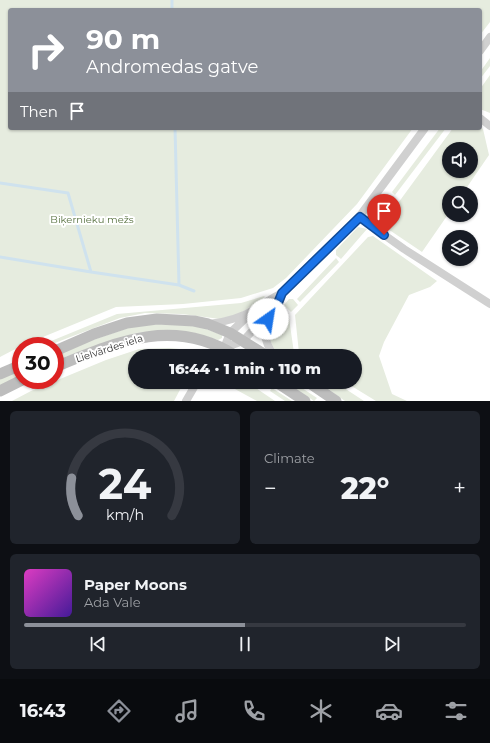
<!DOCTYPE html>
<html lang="en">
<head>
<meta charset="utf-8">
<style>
	:root { --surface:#171b24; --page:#20242c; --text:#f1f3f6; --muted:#9ea1a6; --line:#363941; --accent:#8c9099 }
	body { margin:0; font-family:Montserrat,sans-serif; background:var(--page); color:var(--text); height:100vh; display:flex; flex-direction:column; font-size:15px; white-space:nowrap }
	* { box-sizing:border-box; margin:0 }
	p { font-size:13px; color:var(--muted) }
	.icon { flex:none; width:22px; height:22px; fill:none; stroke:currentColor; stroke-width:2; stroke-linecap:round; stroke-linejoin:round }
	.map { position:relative; height:401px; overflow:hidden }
	.drawer { display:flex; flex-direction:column; gap:10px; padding:10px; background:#0d0f14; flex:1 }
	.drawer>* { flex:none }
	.banner { position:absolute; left:8px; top:8px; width:474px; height:122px; border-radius:4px; box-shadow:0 1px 3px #0004; background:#8c9099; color:#fff; overflow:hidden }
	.controls { position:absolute; left:442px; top:142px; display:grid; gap:8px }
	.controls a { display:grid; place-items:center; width:36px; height:36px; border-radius:50%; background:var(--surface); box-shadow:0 1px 3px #0004; font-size:20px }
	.speed { position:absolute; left:12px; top:337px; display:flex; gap:8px; font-size:20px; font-weight:700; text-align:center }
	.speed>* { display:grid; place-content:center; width:52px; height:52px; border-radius:50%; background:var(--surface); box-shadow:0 1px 3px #0004; line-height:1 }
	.speed .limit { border:6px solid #d22; background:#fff; color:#111 }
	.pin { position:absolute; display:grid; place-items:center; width:34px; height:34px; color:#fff; margin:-41px -17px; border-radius:50% 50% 50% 0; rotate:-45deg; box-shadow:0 0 4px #0007 }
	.pin .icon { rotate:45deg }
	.me { position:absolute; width:44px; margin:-22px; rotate:32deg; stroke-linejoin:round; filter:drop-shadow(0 0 3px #0008) }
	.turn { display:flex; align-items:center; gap:14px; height:84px; padding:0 12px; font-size:18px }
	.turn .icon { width:52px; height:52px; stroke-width:2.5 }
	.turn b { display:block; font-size:28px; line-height:34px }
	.then { display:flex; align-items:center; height:38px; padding:0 12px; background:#0003; gap:8px; font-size:15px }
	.big { font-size:30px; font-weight:800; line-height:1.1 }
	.drawer .widget { flex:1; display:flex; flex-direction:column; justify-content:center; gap:6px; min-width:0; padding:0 14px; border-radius:6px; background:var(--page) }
	.drawer .dial { align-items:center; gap:0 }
	.dial svg { height:104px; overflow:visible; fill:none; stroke:var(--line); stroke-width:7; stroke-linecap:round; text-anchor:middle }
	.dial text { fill:var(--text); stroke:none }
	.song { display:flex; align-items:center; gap:12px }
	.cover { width:48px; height:48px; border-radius:6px; background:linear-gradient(135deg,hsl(310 70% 55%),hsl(260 70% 35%)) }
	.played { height:4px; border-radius:2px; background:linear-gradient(90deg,var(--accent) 50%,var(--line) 50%) }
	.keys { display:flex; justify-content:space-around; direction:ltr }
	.heat { display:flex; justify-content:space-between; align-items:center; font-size:22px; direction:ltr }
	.drawer .tiles { flex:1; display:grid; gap:10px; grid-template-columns:1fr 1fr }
	.widget:last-child { grid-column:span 2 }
	.trip { position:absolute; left:128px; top:349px; width:234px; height:40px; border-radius:20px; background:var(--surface); box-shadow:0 1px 3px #0004; font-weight:800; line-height:40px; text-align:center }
	.tab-bar { display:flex; height:64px; justify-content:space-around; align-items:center; background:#090b0e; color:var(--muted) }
	.tab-bar .icon { width:28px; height:28px }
	.tab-bar .current { color:var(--accent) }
	.tab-bar b { font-size:18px; color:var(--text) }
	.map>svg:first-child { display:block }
	.green { fill:#e6ecdf; fill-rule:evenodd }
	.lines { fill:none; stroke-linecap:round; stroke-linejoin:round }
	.stream { stroke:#cfe2ee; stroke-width:3 }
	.minor { stroke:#d0d0d0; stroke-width:8 }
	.secondary { stroke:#bdbdbd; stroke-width:11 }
	.route-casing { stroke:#114b97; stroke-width:10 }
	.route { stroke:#1a73e8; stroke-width:7 }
	.labels { text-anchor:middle; stroke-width:4; stroke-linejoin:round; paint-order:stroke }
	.park-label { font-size:10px; fill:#56703f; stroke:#fff }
	.street-label { font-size:10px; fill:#333; stroke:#fff }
</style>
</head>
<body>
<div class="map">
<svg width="490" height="401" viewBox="0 0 490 401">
	<rect width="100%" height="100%" fill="#fff"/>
	<!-- green -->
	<path class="green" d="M0,0H490V22L480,35V10H10V128H413L357,204L286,278L273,288L241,298L183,304L116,307L21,346L0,357Z
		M490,58V66L480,79V72Z
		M490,75V113L480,109V89Z
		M480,127L483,129L489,155L463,193H449V213L422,252L382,225L453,128H480ZM449,149H471V171H449Z
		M440,128H446L395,195L392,192Z
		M383,198L389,203L376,220L371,216V213Z
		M358,227L367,229L341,259L336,255V250Z
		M373,236L437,281L430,287L409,295L384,342L379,356L392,394L407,401H376L345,382H355V356H303L299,353L295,315L368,237Z
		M336,258L339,262L300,302L297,299Z
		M264,296L265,297L239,314L220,319L182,314L145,313L120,318L47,346H39L117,314L241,303Z
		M289,299H293L298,305L291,312L284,305Z
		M279,309L289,318L294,353L292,356C289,356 285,357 283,356C270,351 266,330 271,319C273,315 277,312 279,309Z
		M159,324L198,326L222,335V338L218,340L195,333L159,331L136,333L89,348L55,361V355L87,342L134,326Z
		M169,348L190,350L197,353V356H135V382H187L185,387L182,386L174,401H12L31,391L106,360L139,349Z
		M21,369V376L0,386V379Z
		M222,382H247L275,401H257Z
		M286,382H293L317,398L314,401Z
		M318,382H335L364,401H345Z
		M272,388L292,401H285L270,391Z"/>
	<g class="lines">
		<!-- stream -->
		<path class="stream" d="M172,0V10
			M175,128L179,285
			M0,183L68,193L91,272
			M0,257L91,272L179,285L194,291"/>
		<!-- minor -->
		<path class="minor" d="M480,51L490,37
			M480,118L490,126
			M359,217L404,249L490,304
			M269,312C264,331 262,338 274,356
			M209,324C225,322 241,318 255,309C265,304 272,297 283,293
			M224,348L230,333L251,313
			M212,356L224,348L243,341L278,303L283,293L359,217L425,128
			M186,401L197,382"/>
		<!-- secondary -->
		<path class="secondary" d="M55,351L94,334L127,323L157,319L194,321L208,324L230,333L267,356
			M55,367C116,342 174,316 236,356
			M0,374L21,365
			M276,382L305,401
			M308,382L336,401
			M0,391L22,380"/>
	</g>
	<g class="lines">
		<defs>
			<path id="route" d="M268,319L270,311L278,303L282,293L360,217L384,235"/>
		</defs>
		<!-- route casing -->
		<use href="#route" class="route-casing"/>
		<!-- route -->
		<use href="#route" class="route"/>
	</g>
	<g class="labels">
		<!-- park labels -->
		<g class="park-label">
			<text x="92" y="223">Biķernieku mežs</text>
		</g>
		<!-- street labels -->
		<g class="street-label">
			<text transform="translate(109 348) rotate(-18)" y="4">Lielvārdes iela</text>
		</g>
	</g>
</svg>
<div class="controls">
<a><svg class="icon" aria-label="sound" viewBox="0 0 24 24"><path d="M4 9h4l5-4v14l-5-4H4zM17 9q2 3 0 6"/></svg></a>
<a><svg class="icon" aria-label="search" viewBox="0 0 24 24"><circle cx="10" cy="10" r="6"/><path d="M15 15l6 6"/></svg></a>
<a><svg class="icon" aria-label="layers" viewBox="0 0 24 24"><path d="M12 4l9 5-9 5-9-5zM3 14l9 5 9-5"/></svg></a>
</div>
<div class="speed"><div class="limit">30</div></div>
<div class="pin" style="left:384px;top:235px;background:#d93025"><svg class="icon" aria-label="arrive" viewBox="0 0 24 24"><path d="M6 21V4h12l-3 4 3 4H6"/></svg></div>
<svg class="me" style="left:268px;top:319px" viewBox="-20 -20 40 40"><circle r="19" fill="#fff"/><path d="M0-13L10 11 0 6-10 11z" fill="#1a73e8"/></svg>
<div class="trip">16:44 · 1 min · 110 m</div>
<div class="banner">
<div class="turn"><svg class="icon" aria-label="right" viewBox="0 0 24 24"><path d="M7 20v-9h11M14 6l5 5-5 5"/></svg><div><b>90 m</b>Andromedas gatve</div></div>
<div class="then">Then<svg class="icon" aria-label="arrive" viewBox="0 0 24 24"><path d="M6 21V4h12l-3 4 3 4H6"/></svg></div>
</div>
</div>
<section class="drawer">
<div class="tiles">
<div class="widget dial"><svg viewBox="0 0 100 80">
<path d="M14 69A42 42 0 1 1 86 69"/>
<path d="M14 69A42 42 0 0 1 9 40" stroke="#8c9099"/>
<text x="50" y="56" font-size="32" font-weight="700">24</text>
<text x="50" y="72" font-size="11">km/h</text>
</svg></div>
<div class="widget"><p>Climate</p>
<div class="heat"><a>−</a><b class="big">22°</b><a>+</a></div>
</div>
<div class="widget">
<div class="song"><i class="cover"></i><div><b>Paper Moons</b><p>Ada Vale</p></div></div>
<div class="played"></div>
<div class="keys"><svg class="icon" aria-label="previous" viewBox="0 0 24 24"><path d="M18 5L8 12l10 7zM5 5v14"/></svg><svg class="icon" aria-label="pause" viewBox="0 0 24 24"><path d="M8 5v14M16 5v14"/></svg><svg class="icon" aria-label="next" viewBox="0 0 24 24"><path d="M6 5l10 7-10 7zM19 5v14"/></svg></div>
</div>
</div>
</section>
<nav class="tab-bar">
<b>16:43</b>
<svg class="icon current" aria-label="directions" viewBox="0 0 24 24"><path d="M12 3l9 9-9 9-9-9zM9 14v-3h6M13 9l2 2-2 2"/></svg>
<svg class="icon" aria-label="music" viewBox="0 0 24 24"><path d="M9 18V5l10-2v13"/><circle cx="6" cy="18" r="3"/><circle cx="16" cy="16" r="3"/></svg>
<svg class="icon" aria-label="phone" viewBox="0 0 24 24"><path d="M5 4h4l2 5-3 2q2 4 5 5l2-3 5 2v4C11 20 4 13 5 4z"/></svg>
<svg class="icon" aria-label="climate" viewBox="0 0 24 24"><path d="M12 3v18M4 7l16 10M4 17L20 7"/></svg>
<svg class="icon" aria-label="car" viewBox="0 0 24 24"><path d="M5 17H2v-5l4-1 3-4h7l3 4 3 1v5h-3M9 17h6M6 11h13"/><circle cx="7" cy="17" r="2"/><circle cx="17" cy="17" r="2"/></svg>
<svg class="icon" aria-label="filters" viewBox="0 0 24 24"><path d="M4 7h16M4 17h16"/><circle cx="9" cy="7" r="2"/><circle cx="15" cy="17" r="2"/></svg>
</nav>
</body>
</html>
